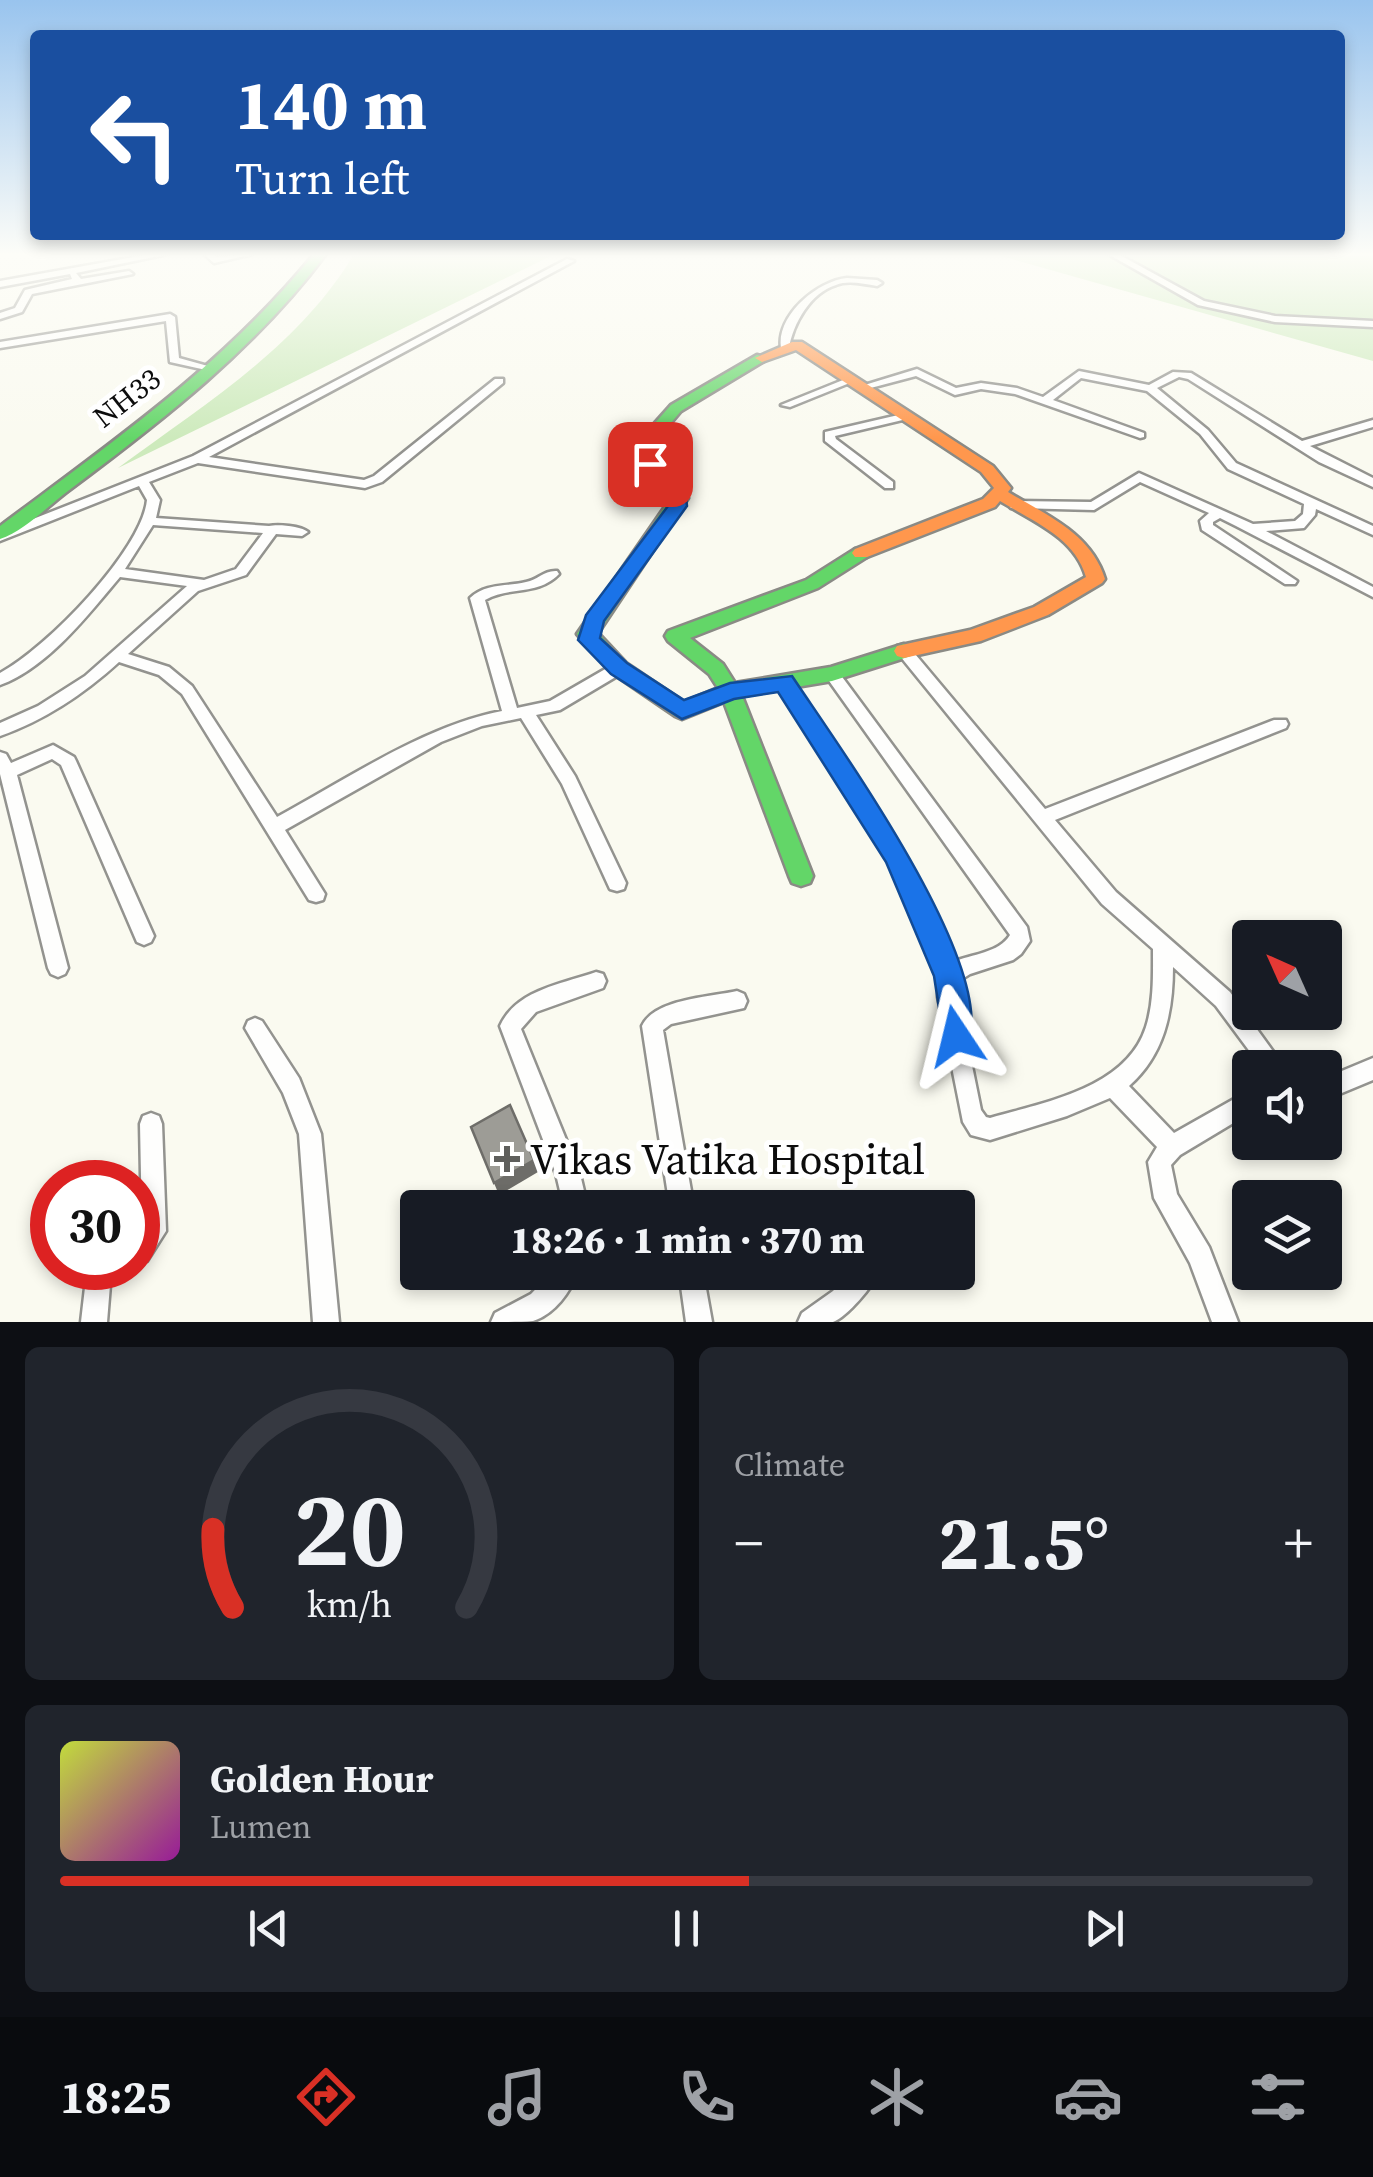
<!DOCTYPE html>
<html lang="en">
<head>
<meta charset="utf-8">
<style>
	:root { --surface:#171b24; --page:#20242c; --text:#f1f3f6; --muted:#9ea1a6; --line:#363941; --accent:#d93025 }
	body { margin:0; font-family:"Source Serif 4",serif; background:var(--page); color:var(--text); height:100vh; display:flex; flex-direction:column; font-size:38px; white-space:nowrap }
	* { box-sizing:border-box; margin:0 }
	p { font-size:32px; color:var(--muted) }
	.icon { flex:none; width:55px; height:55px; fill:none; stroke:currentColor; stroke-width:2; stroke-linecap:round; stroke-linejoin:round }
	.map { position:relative; height:1322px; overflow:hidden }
	.sheet { display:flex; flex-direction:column; gap:25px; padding:25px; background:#0d0f14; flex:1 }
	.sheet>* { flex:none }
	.guide { position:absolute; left:30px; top:30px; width:1315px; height:210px; border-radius:10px; box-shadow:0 5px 15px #0003; background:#1a4fa0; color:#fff; overflow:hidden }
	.needle { width:65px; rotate:315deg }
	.fabs { position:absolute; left:1232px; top:920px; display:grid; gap:20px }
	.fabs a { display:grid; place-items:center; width:110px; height:110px; border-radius:10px; background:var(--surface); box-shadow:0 5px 15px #0003; font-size:50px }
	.speed { position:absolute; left:30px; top:1160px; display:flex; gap:20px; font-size:50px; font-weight:700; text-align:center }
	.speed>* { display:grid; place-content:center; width:130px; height:130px; border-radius:50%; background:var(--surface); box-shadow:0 5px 15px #0003; line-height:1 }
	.speed .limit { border:15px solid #d22; background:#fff; color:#111 }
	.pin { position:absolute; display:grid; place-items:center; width:85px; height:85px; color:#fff; margin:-42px; border-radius:20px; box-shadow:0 5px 15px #0006 }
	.me { position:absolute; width:110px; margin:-55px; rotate:350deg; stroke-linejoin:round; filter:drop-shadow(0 0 8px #0008) }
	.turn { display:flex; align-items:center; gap:35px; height:210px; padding:0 40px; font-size:45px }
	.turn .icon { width:130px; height:130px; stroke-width:2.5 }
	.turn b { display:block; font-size:70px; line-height:85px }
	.big { font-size:75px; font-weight:800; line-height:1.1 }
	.sheet .tile { flex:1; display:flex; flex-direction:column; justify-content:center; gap:15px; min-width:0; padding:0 35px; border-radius:15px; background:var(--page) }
	.sheet .dial { align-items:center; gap:0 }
	.dial svg { height:260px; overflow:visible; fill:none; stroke:var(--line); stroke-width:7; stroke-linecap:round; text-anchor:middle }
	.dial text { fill:var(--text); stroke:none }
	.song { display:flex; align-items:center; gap:30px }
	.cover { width:120px; height:120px; border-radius:15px; background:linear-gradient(135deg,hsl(70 70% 55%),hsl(300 70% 35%)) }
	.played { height:10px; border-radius:5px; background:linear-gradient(90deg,var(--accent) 55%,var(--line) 55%) }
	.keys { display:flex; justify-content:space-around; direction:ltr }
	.heat { display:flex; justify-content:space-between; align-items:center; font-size:55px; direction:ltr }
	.sheet .tiles { flex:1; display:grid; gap:25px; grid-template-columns:1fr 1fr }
	.tile:last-child { grid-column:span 2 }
	.trip { position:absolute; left:400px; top:1190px; width:575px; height:100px; border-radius:10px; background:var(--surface); box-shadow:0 5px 15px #0003; font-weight:800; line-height:100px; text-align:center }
	.menu { display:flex; height:160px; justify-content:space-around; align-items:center; background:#090b0e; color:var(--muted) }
	.menu .icon { width:70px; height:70px }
	.menu .on { color:var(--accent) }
	.menu b { font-size:45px; color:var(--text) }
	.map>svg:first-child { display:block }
	.forest { fill:#cdeabc }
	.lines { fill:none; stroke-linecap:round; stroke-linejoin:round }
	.street-casing { stroke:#93938f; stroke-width:5 }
	.fast-casing { stroke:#8a8a85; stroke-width:5 }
	.slow-casing { stroke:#8a8a85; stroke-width:5 }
	.street { fill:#fefefd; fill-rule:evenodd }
	.fast { fill:#63d668; fill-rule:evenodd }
	.slow { fill:#ff974d; fill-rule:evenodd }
	.shaded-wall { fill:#6e6d69 }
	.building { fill:#9d9c96; stroke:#6e6d69; stroke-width:2.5 }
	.route { fill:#1a73e8; stroke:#114b97; stroke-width:2.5 }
	.poi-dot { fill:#5f5f5c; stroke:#fff; stroke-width:4 }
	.labels { text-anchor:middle; stroke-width:10; stroke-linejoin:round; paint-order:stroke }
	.far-street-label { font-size:30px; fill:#0c0c0c; stroke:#fff }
	.near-poi-label { font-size:42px; fill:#0c0c0c; stroke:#fff; text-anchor:start }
</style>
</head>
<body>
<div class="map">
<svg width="1373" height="1322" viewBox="0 0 1373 1322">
	<rect width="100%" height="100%" fill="#fafaf0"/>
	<!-- forest -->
	<path class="forest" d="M354,254H555L118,468C203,405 299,347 354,254Z
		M994,254H1373V361Z"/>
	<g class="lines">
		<defs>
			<path id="street" d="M151,254H168L76,273L81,279L129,271L133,274L32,294L22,312L0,319V313L15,308L25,290L72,279L70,274L0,287V281Z
				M204,254H213L216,257L253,254L214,263Z
				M1108,254H1118L1204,301L1275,316L1373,321V327L1275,322L1198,305Z
				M567,259L574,261L209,457L364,480L374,476L495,379H503V383L382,482L365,488L198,463L149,482L160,500L156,518L269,526C278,524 301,526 308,532L302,536L276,534L246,575L198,591L128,654L169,667L192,686L277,817C347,779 424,726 502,711L470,598C486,583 506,587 526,582C538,580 544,570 557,571L559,574C538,596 509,586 485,600L517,708L550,701L614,664L619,663L627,668L624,672L560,710L536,715L575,776L626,883L624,889L617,891L610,889L562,784L521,718L482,726L441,742L285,830L325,894L323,900L316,902L309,900L182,694L159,675L119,662C84,694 45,720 0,736V723L38,706L85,676L187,586L120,577C88,615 47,668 0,685V673C47,648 142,550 147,500L139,486L0,541V532L193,456ZM153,525L263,533L236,569L204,580L125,569Z
				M847,278L877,280L882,283L877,286C864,284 848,280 836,285C810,293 793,324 789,348H781C776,316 817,281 847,278Z
				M170,314L175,317L179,358L215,368V372L170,362L166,321L0,348V342Z
				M917,369L956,388L981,383L1017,388L1043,397L1079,371L1149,385L1173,372L1191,373L1302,441L1373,420V427L1310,446L1373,478V487L1319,462L1188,379L1179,377L1157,388L1208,430L1236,463L1373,526V535L1316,509L1315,515L1304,528L1266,531L1373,587V597L1236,526L1220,518L1213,522V525L1297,581L1295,584H1285L1202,530L1200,521L1209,513L1140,482L1094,510L1011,508L1009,505L1015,501L1091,502L1139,473L1253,524L1295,521L1303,514L1304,504L1228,469L1200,434L1147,391L1081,378L1053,400L1144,433V437L1140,438L1015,394L981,389L955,395L916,376L863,390L858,387Z
				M848,378L857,380L790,407L781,405Z
				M907,413L913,416L911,418L835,436L836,439L893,482V488H885L825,441V432Z
				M905,647L910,648L1045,809L1274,720H1286L1288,724L1286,728L1055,820L1116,892L1230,992L1285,1068H1262L1216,1006L1173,967C1173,1013 1164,1055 1129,1086L1174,1133L1250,1090V1113L1180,1155L1171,1165L1177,1194L1209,1247L1238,1322H1212L1190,1263L1154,1198L1148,1162L1157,1147L1110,1098L1067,1116L990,1140L971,1135L963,1122L938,997L939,976L890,861L779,686L776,682L779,678H789L903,852L953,962C972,954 999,953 1010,935L827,678L824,674L827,670H837L1027,927L1030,941L1021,954L1013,960L970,974L959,981L958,997L981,1110L986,1117L990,1118C1044,1102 1126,1089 1146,1027C1154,1002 1153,975 1153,949L1102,904L900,656L898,652Z
				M53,745L74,757L76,761L154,936L151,942L144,945L137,942L61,765L52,759L17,775L68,968L65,974L58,977L51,974L48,968L0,774V752L6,754L11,763Z
				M596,972L603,974L606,981L603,988L536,1012L521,1029L580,1174L588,1208H564L556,1174L500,1026C516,990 562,984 596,972Z
				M737,991L744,994L747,1001L744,1008L671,1024L663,1030L694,1208H670L642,1026C654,999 710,997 737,991Z
				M255,1018L262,1021L299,1078L321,1134L339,1322H313L299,1134L283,1093L245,1028L248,1021Z
				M1373,1058V1080L1325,1100V1078Z
				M151,1113L159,1116L162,1124L166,1231L147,1261L138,1264V1233L142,1227L140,1124L143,1116Z
				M92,1268H122L119,1277L110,1285L107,1322H81L86,1279Z
				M552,1272H578C570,1292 555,1314 533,1321C521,1322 504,1322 491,1322L495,1313L531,1294Z
				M679,1272H703L712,1322H686Z
				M850,1272H879C873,1286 847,1317 833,1322C824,1322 808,1322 798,1322L802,1313L833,1291Z"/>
			<path id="fast" d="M314,254H326C255,349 163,420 68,491C48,506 24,531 0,539V526C112,442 225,364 314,254Z
				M757,355L769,358L681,411L654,443L656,462L688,498L598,633L626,663L684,702L718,688L709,674L668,641L665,636L668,631L806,580L855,549H867L870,553L867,557L818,588L690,638L723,664L735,683L831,667L904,644L914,651L911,656L832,681L742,696L813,876L810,883L801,886L792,883L789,876L724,702L682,719L675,716L612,673L577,634L671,498L640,463L638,442L671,405Z"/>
			<path id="slow" d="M792,342H802L993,466L1011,488L1008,492C1046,515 1091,533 1105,579L1102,583L1048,615L981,641L904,658L897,656L894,651L897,646L970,630L1034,607L1086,577C1075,537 1032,521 1000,501L995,507L867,557H855L852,553L855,549L983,499L994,488L981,472L796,350L762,362L755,358Z"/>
		</defs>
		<!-- street casing -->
		<use href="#street" class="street-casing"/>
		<!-- fast casing -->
		<use href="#fast" class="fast-casing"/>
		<!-- slow casing -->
		<use href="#slow" class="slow-casing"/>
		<!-- street -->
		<use href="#street" class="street"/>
		<!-- fast -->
		<use href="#fast" class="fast"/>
		<!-- slow -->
		<use href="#slow" class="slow"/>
	</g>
	<!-- shaded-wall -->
	<path class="shaded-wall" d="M534,1160L538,1172L499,1195L494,1183Z"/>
	<!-- building -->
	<path class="building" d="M510,1105L534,1160L494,1183L471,1127Z"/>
	<!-- sky -->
	<linearGradient id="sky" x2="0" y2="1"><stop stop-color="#99c4ee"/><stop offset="0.58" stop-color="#fdfdf8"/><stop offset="1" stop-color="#fdfdf8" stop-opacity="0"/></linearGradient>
	<rect width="1373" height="439" fill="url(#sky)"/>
	<!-- route -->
	<path class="route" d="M644,460H656L685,488L687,506L604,621L600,638L627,663L684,700L730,683L792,676C837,744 1001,969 967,1047L956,1051L945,1047L934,976L886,862L778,692L734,699L682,719L611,674L578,640L586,615L668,506L669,493L644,467Z"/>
	<!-- markers -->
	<path class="poi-dot" d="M502 1144h10v10h10v10h-10v10h-10v-10h-10v-10h10z"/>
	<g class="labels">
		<!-- far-street labels -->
		<g class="far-street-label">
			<text transform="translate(127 398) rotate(-38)" y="10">NH33</text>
		</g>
		<!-- near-poi labels -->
		<g class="near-poi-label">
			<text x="530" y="1174">Vikas Vatika Hospital</text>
		</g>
	</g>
</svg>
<div class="fabs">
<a><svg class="needle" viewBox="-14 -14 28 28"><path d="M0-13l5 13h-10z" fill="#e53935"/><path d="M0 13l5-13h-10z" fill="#9ea1a6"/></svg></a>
<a><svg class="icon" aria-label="sound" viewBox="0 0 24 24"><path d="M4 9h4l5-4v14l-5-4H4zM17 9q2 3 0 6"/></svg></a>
<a><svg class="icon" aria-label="layers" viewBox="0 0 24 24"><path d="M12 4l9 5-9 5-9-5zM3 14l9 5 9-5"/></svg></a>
</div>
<div class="speed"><div class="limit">30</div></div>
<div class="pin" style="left:650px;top:464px;background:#d93025"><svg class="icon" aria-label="arrive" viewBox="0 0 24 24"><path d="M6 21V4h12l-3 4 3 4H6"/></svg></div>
<svg class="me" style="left:956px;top:1036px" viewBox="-20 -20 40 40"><path d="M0-17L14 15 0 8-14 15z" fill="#1a73e8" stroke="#fff" stroke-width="4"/></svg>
<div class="trip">18:26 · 1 min · 370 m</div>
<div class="guide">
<div class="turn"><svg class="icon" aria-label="left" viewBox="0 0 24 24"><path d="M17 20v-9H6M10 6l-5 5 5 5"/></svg><div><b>140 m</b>Turn left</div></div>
</div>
</div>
<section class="sheet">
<div class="tiles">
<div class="tile dial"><svg viewBox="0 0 100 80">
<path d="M14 69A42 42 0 1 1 86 69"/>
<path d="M14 69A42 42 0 0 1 8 45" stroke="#d93025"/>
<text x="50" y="56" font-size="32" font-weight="700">20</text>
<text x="50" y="72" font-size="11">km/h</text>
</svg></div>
<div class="tile"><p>Climate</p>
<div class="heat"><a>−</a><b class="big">21.5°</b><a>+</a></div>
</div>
<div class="tile">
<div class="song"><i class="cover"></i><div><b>Golden Hour</b><p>Lumen</p></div></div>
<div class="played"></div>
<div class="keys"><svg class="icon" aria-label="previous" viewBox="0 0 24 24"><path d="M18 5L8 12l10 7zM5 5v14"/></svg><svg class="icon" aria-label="pause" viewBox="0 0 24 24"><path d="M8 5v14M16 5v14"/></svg><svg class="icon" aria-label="next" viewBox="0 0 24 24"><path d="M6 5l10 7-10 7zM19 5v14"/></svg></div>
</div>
</div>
</section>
<nav class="menu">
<b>18:25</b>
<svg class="icon on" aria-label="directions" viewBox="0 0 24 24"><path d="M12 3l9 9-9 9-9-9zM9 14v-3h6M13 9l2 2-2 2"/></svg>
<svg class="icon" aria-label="music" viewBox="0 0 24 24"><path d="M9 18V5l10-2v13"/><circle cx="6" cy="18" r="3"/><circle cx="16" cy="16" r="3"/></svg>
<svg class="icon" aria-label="phone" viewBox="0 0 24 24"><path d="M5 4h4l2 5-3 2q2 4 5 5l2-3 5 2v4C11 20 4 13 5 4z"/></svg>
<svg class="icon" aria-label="climate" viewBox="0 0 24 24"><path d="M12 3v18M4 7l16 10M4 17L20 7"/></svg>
<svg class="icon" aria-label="car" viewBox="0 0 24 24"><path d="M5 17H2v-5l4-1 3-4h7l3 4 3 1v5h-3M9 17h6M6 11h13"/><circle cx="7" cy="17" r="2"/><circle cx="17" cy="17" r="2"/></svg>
<svg class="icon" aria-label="filters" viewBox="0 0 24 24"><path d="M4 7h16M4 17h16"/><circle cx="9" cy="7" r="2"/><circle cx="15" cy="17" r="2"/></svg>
</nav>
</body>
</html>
